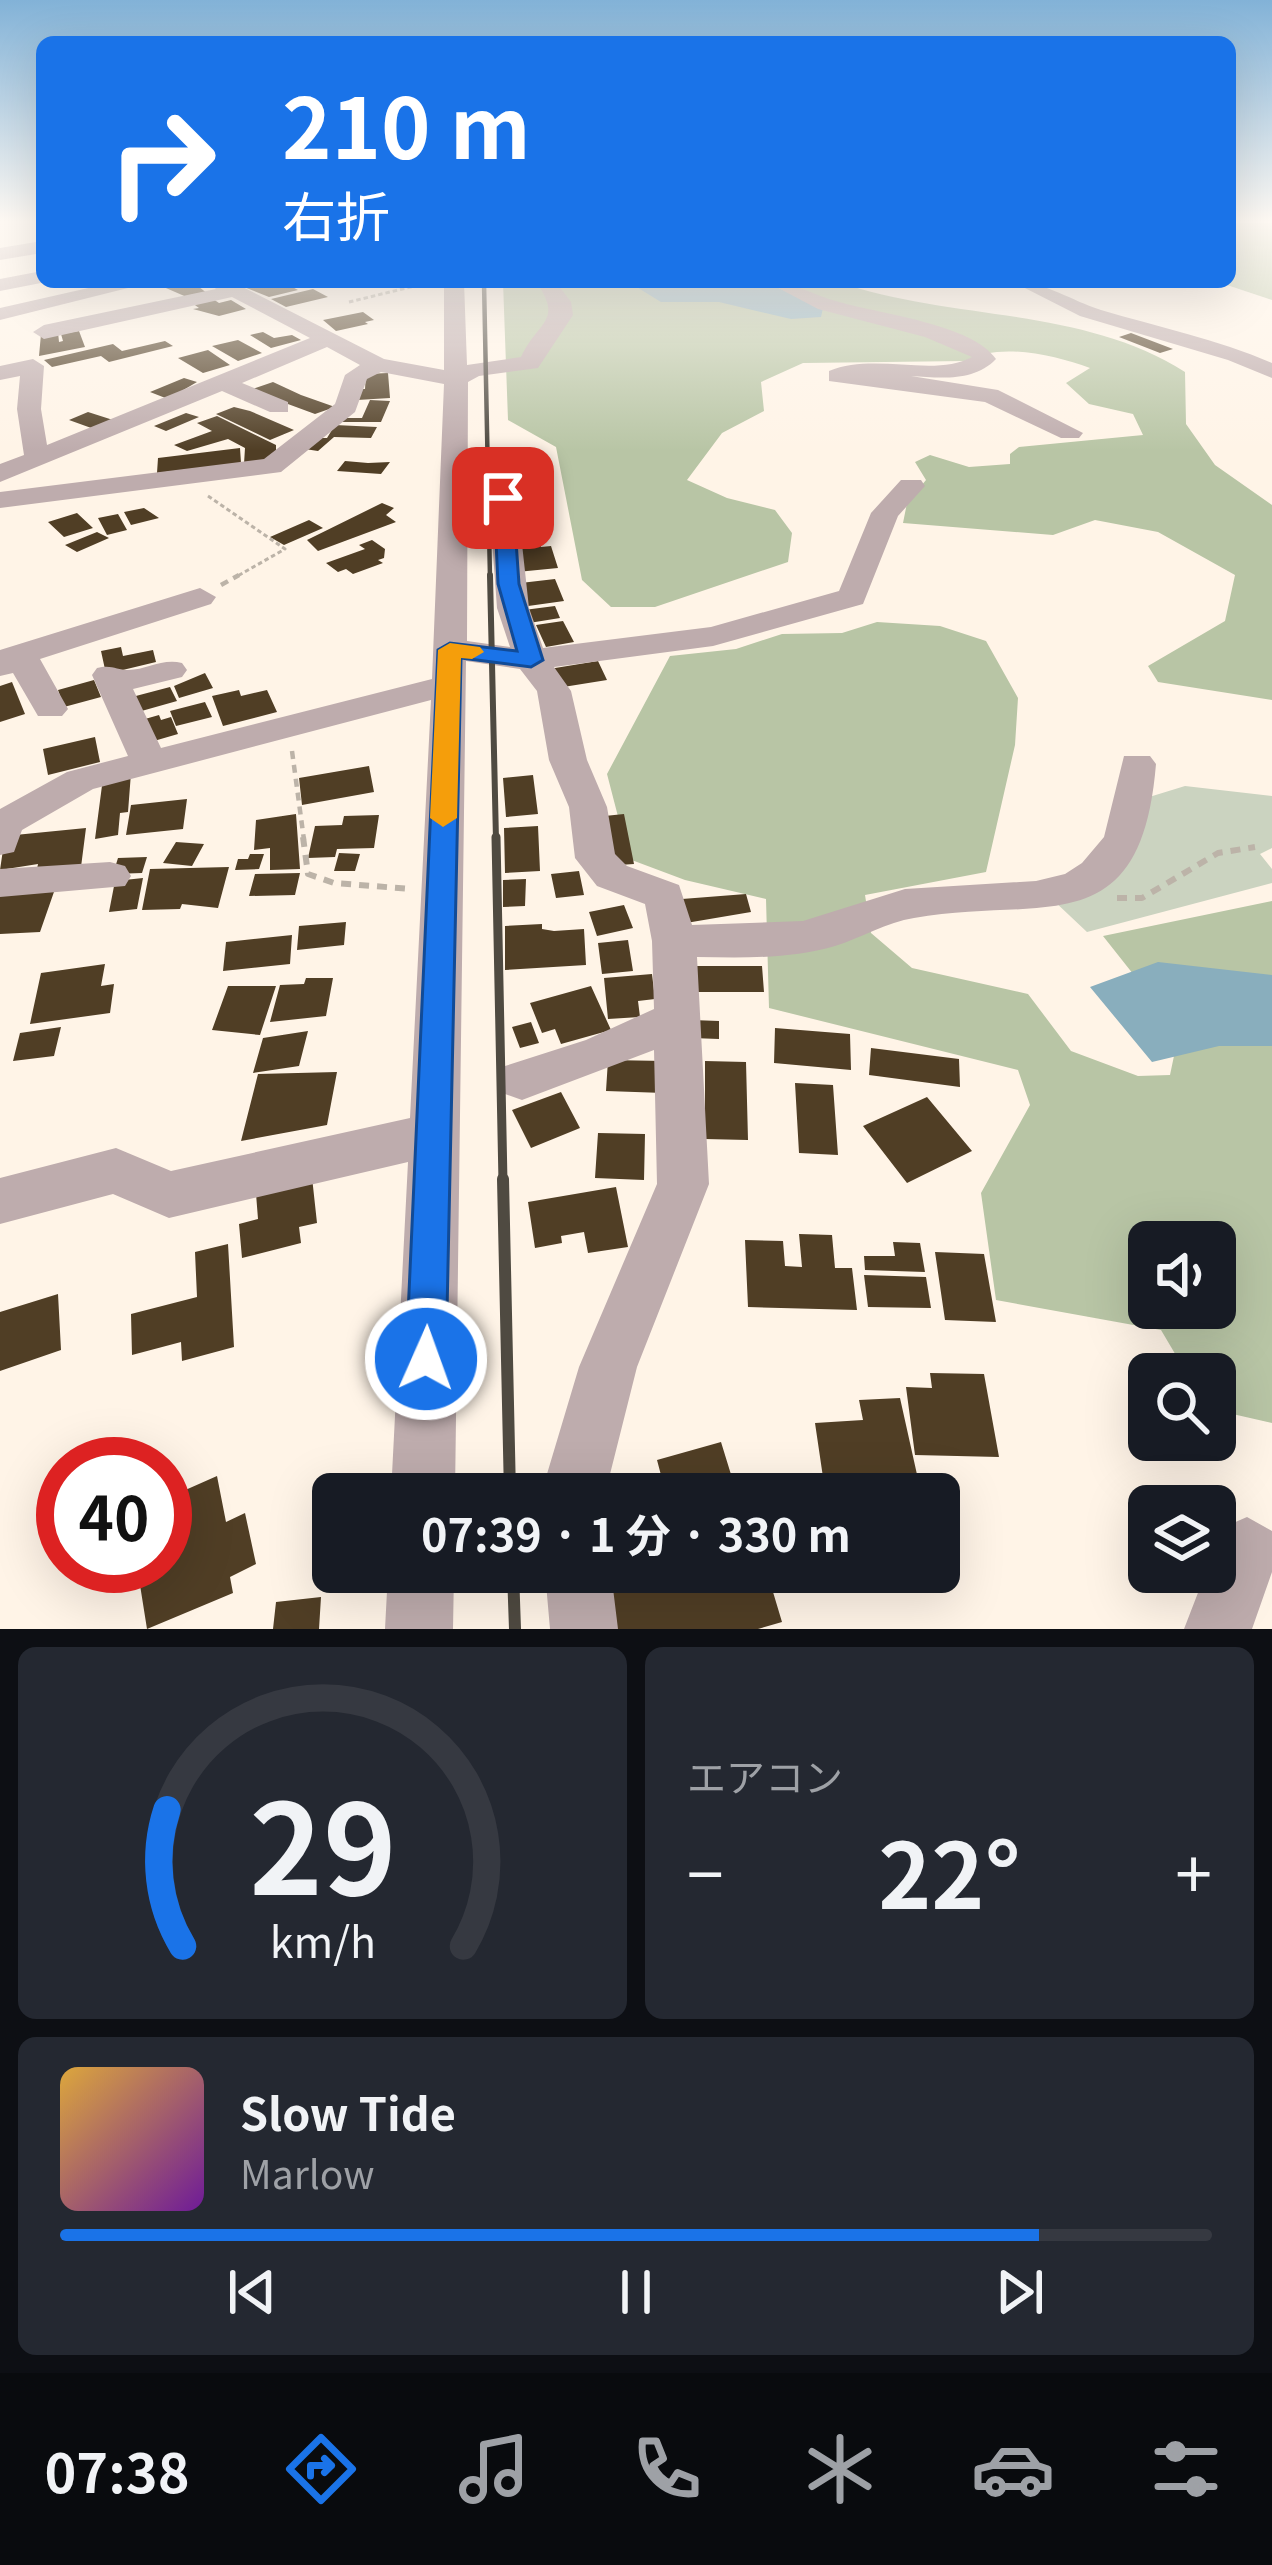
<!DOCTYPE html>
<html lang="ja">
<head>
<meta charset="utf-8">
<style>
	:root { --surface:#171b24; --page:#242831; --text:#f1f3f6; --muted:#9ea1a6; --line:#363941; --accent:#1a73e8 }
	body { margin:0; font-family:Georgia,"Noto Sans JP",serif; background:var(--page); color:var(--text); height:100vh; display:flex; flex-direction:column; font-size:45px; white-space:nowrap }
	* { box-sizing:border-box; margin:0 }
	p { font-size:39px; color:var(--muted) }
	.icon { flex:none; width:66px; height:66px; fill:none; stroke:currentColor; stroke-width:2; stroke-linecap:round; stroke-linejoin:round }
	.map { position:relative; height:1629px; overflow:hidden }
	.sheet { display:flex; flex-direction:column; gap:18px; padding:18px; background:#0d0f14; flex:1 }
	.sheet>* { flex:none }
	.top-card { position:absolute; left:36px; top:36px; width:1200px; height:252px; border-radius:18px; box-shadow:0 12px 48px #0002; background:#1a73e8; color:#fff; overflow:hidden }
	.fabs { position:absolute; left:1128px; top:1221px; display:grid; gap:24px }
	.fabs a { display:grid; place-items:center; width:108px; height:108px; border-radius:18px; background:var(--surface); box-shadow:0 12px 48px #0002; font-size:60px }
	.speed { position:absolute; left:36px; top:1437px; display:flex; gap:24px; font-size:60px; font-weight:700; text-align:center }
	.speed>* { display:grid; place-content:center; width:156px; height:156px; border-radius:50%; background:var(--surface); box-shadow:0 12px 48px #0002; line-height:1 }
	.speed .limit { border:18px solid #d22; background:#fff; color:#111 }
	.pin { position:absolute; display:grid; place-items:center; width:102px; height:102px; color:#fff; margin:-51px; border-radius:24px; box-shadow:0 6px 18px #0006 }
	.me { position:absolute; width:132px; margin:-66px; rotate:2deg; stroke-linejoin:round; filter:drop-shadow(0 0 9px #0008) }
	.turn { display:flex; align-items:center; gap:42px; height:252px; padding:0 48px; font-size:54px }
	.turn .icon { width:156px; height:156px; stroke-width:2.5 }
	.turn b { display:block; font-size:84px; line-height:102px }
	.big { font-size:90px; font-weight:700; line-height:1.1 }
	.sheet .tile { flex:1; display:flex; flex-direction:column; justify-content:center; gap:18px; min-width:0; padding:0 42px; border-radius:18px; background:var(--page) }
	.sheet .dial { align-items:center; gap:0 }
	.dial svg { height:312px; overflow:visible; fill:none; stroke:var(--line); stroke-width:7; stroke-linecap:round; text-anchor:middle }
	.dial text { fill:var(--text); stroke:none }
	.song { display:flex; align-items:center; gap:36px }
	.cover { width:144px; height:144px; border-radius:18px; background:linear-gradient(135deg,hsl(40 70% 55%),hsl(280 70% 35%)) }
	.played { height:12px; border-radius:6px; background:linear-gradient(90deg,var(--accent) 85%,var(--line) 85%) }
	.keys { display:flex; justify-content:space-around; direction:ltr }
	.heat { display:flex; justify-content:space-between; align-items:center; font-size:66px; direction:ltr }
	.sheet .tiles { flex:1; display:grid; gap:18px; grid-template-columns:1fr 1fr }
	.tile:last-child { grid-column:span 2 }
	.trip { position:absolute; left:312px; top:1473px; width:648px; height:120px; border-radius:18px; background:var(--surface); box-shadow:0 12px 48px #0002; font-weight:700; line-height:120px; text-align:center }
	.tabs { display:flex; height:192px; justify-content:space-around; align-items:center; background:#090b0e; color:var(--muted) }
	.tabs .icon { width:84px; height:84px }
	.tabs .active { color:var(--accent) }
	.tabs b { font-size:54px; color:var(--text) }
	.map>svg:first-child { display:block }
	.green { fill:#cbd3c0 }
	.forest { fill:#b8c5a5; fill-rule:evenodd }
	.water { fill:#89aebd }
	.building { fill:#503e25 }
	.lines { fill:none; stroke-linecap:round; stroke-linejoin:round }
	.path-far2 { stroke:#bcb3a8; stroke-width:3; stroke-dasharray:4.5 3; stroke-linecap:butt }
	.path-far1 { stroke:#bcb3a8; stroke-width:4.5; stroke-dasharray:8 6; stroke-linecap:butt }
	.path { stroke:#bcb3a8; stroke-width:6; stroke-dasharray:10 8; stroke-linecap:butt }
	.minor { fill:#beacad; fill-rule:evenodd }
	.rail-far3 { stroke:#4f4a41; stroke-width:4.5 }
	.rail-far2 { stroke:#4f4a41; stroke-width:6 }
	.rail-far1 { stroke:#4f4a41; stroke-width:9 }
	.rail { stroke:#4f4a41; stroke-width:12 }
	.route { fill:#1a73e8; stroke:#114b97; stroke-width:3 }
	.slow { fill:#f59e0b }
</style>
</head>
<body>
<div class="map">
<svg width="1272" height="1629" viewBox="0 0 1272 1629">
	<rect width="100%" height="100%" fill="#fff4e7"/>
	<!-- green -->
	<path class="green" d="M1185,786L1272,796V848L1260,854L1272,869V883L1087,932L1052,899L1121,873L1146,798Z"/>
	<!-- forest -->
	<path class="forest" d="M1230,223H1272V300L1218,282H1230Z
		M503,282H838C951,321 1081,306 1185,372L1186,424L1215,465L1272,505V700L1158,682L1148,666L1225,621L1235,575L1158,532L1095,520L1053,535L903,523L907,503L926,480L915,462L930,455L969,467L1010,464V454L1019,447L1143,435L1133,414L1089,404L1066,383L1090,368C1053,355 1000,342 965,361L803,363L761,382L764,411L722,433L687,480L727,498L775,510L792,533L788,562L655,607H611L582,580L556,447L508,420Z
		M877,622L940,626L986,641L1018,698L1015,745L986,872L865,895L871,933L912,968L1028,994L1071,1051L1138,1076L1170,1075L1179,1032L1103,936L1272,901V1423L1215,1410V1374H1187L1161,1330L996,1300L981,1193L1030,1105L1018,1070L769,1008L766,899L685,880L629,859L607,774L670,656L736,649L782,634L842,633ZM1149,1242H1215V1308H1149Z"/>
	<!-- water -->
	<path class="water" d="M765,282L823,308L821,317L791,319L719,302H661L630,283Z
		M1158,962L1272,975V1046H1219L1152,1062L1090,987Z"/>
	<!-- building -->
	<path class="building" d="M152,282L194,283L208,294L189,298Z
		M265,282H283L298,290L269,297L244,287Z
		M313,289L328,297L286,307L271,299Z
		M213,299L219,303L231,300L246,309L219,316L193,309L199,308L192,303Z
		M363,312L374,320L365,322L368,324L336,331L323,320Z
		M79,331L85,347L39,356L41,334L58,332L59,342L63,341L61,334Z
		M263,332L274,338L292,335L301,340L271,348L250,335Z
		M1131,333L1173,349L1160,353L1119,337Z
		M238,340L262,353L238,361L212,346Z
		M165,341L173,346L109,362L101,356L52,367L44,360L113,344L122,351Z
		M208,350L230,365L203,373L178,358Z
		M388,373L390,398L357,400L359,389H365L366,374Z
		M184,378L197,382L168,399L150,392Z
		M273,382L301,395L335,407L315,414L250,390Z
		M370,400L390,401L381,422H339L341,418H362Z
		M234,407L250,411L294,430L270,440L216,414Z
		M88,412L113,420L94,429L69,420Z
		M186,413L199,417L166,431L154,426Z
		M217,416L276,445V461L244,464L245,448L228,439L187,451L174,445L212,431L197,423Z
		M335,425L377,427L371,438L334,437L318,451L298,448L311,438H327Z
		M240,448L241,463L157,473L158,458Z
		M525,452L527,461H539L542,470L497,478L493,454Z
		M345,461L368,463L390,462L381,474L337,471Z
		M382,503L394,508L386,515L396,522L318,551L307,540Z
		M144,508L159,518L131,525L124,512Z
		M77,513L93,528L64,537L48,522Z
		M118,514L127,530L107,535L98,518Z
		M309,520L323,528L284,545L270,537Z
		M97,532L109,538L77,552L65,545Z
		M372,540L385,549L384,558L378,560L383,563L353,574L346,569L338,572L326,563L365,549L359,545Z
		M539,542L541,547L551,546L558,568L517,572L510,545Z
		M555,579L564,601L521,607L512,584Z
		M555,606L560,618L529,623L524,610Z
		M563,621L574,642L546,647L536,625Z
		M121,647L123,656L153,650L156,662L106,674L101,651Z
		M598,661L607,680L557,688L549,669Z
		M205,673L213,688L179,698L174,686Z
		M94,680L101,697L64,707L58,690Z
		M12,682L25,714L0,722V686Z
		M170,687L177,701L138,712L132,697Z
		M239,690L241,696L267,690L277,712L223,726L212,696Z
		M205,702L212,717L176,726L170,711Z
		M159,715L161,720L171,717L178,734L147,743L138,721Z
		M95,737L100,762L48,775L43,749Z
		M369,766L374,792L302,805L299,778Z
		M131,773L128,812L120,813L118,835L95,839L103,778Z
		M533,775L538,814L506,817L503,778Z
		M187,799L183,829L126,835L131,805Z
		M296,814L300,869L270,870V848L254,850L256,820Z
		M624,814L634,864L604,866L595,817Z
		M379,815L374,848L337,849L335,857L308,858L315,826L342,825L344,816Z
		M538,826L540,871L505,873L504,828Z
		M86,828L81,867L36,874L38,864L0,870L5,836Z
		M176,842L204,844L192,866L163,863Z
		M339,853L360,854L355,871H334Z
		M250,854H264L259,869L235,870L238,859H248Z
		M147,857L142,873L113,874L118,858Z
		M229,867L218,908L182,904L180,909L142,910L150,869Z
		M579,871L584,895L556,898L551,874Z
		M300,873L295,895L249,896L255,874Z
		M143,878L137,909L109,912L115,881Z
		M526,879L525,906L503,907V880Z
		M55,889L40,932L0,934V893Z
		M746,894L751,912L686,923L682,899Z
		M624,905L633,928L597,936L589,912Z
		M346,922L344,945L297,950L299,926Z
		M542,924V929L554,931L584,929L586,965L505,970V926Z
		M292,935L290,964L223,971L226,942Z
		M628,940L633,971L602,974L598,943Z
		M105,964L101,986L114,984L110,1013L30,1024L41,973Z
		M688,966H762L764,992H689Z
		M652,974L655,999L638,1001L640,1017L608,1019L604,978Z
		M306,978H333L326,1016L270,1022L280,985L304,984Z
		M228,986H276L260,1035L212,1030Z
		M591,986L611,1030L561,1044L555,1029L542,1033L530,1003Z
		M692,1020L719,1021V1039L692,1038Z
		M531,1022L539,1043L520,1048L512,1027Z
		M61,1027L54,1056L13,1061L20,1033Z
		M775,1028L850,1034L851,1070L774,1063Z
		M308,1031L299,1066L253,1073L263,1038Z
		M871,1048L959,1059L960,1087L869,1075Z
		M608,1060L665,1061L664,1093L606,1091Z
		M705,1061L746,1062L748,1140L705,1139Z
		M337,1072L327,1125L241,1141L258,1074Z
		M795,1083L833,1085L838,1155L799,1153Z
		M561,1092L580,1128L531,1148L512,1110Z
		M927,1097L972,1151L907,1183L863,1126Z
		M598,1133L645,1134L644,1180L595,1178Z
		M311,1168L317,1223L299,1227L301,1243L242,1258L239,1224L258,1219L255,1181Z
		M616,1187L628,1247L588,1253L584,1232L561,1236L562,1243L535,1248L528,1202Z
		M799,1234L832,1235L835,1268H852L857,1310L748,1307L745,1240L783,1241L785,1266L802,1267Z
		M893,1242L920,1243L925,1272L865,1270L864,1256H895Z
		M228,1244L234,1347L182,1361L181,1342L132,1355L131,1314L197,1297L195,1252Z
		M935,1252L984,1254L996,1322L945,1320Z
		M864,1275L926,1277L931,1308L868,1307Z
		M58,1294L61,1350L0,1371V1312Z
		M930,1373L984,1374L999,1457L915,1455L906,1387L932,1388Z
		M900,1398L918,1479L824,1484L815,1423L863,1420L859,1400Z
		M721,1442L733,1481L688,1494H666L657,1460Z
		M217,1476L226,1522L245,1513L256,1564L230,1577L233,1593L147,1629L137,1566H165V1499Z
		M604,1572H767L782,1622L758,1629H616Z
		M321,1597L319,1629H273L276,1602Z"/>
	<g class="lines">
		<!-- path-far2 -->
		<path class="path-far2" d="M349,302L431,282
			M208,496L285,549L234,578"/>
		<!-- path-far1 -->
		<path class="path-far1" d="M221,585L239,575
			M292,751L304,840"/>
		<!-- path -->
		<path class="path" d="M303,837L308,874L334,883L411,889
			M1117,898H1142L1218,853L1255,847"/>
		<!-- minor -->
		<path class="minor" d="M42,241V253L0,260V248Z
			M42,271L46,282L0,291V279Z
			M115,282H152L0,320V308Z
			M208,282H233L384,359L444,370V282H464L467,365L521,357C538,321 564,321 536,282H556L571,302L573,315L538,368L479,376L468,382L467,641L510,647L497,608L489,498L493,492L503,490L517,498L529,608L543,648L711,627L839,591L871,513L901,480H921L925,486L898,516L863,604L713,646L554,667L571,691L587,760L607,807L615,854L627,866L679,885L692,925L803,921L905,889L1036,881L1065,874L1082,863L1104,837L1124,756H1150L1156,764C1141,947 1042,895 914,918C887,922 861,938 835,946C790,959 743,958 697,957L709,1184L637,1367L605,1494H541L579,1367L657,1184L654,1050L522,1100L505,1094L498,1080L505,1066L586,1040L654,1009L652,941L645,904L597,886L575,858L569,807L549,760L537,691L520,669L466,661L455,1494H391L408,1162L169,1218L113,1194L0,1224V1178L116,1148L171,1171L410,1118L431,700L93,789L22,830L14,852L0,855V809L67,772L128,756L92,675L97,668C111,664 117,670 128,670C147,670 162,658 182,663L187,670L182,677L133,689L161,748L432,679L444,384L381,372L367,379L355,412L281,472L0,508V492L264,459L335,404L345,375L360,365L327,347L242,383L288,402V412H270L222,391L0,482V464L24,455L17,409L20,376L0,380V366L33,359L44,366L41,409L47,445L310,338L232,297L44,339L33,332L44,325L216,289Z
			M767,282C796,282 812,295 839,302C880,314 972,324 996,359C974,382 941,378 911,376L998,390L1083,433L1079,438H1061L985,402L829,381V371C875,352 934,378 972,357L925,337L818,309Z
			M1013,282C1047,282 1069,300 1101,310C1158,327 1217,339 1272,363V378L1228,360L1080,316Z
			M200,588L216,597L211,604L40,659L68,709L62,716H38L13,673L0,676V650Z
			M110,862L125,866L131,876L125,886L0,897V869Z
			M1247,1517L1272,1531V1572L1252,1629H1184L1206,1572H1215V1548L1224,1527Z
			M388,1572H454L453,1629H385Z
			M545,1572H611L618,1629H550Z"/>
		<!-- rail-far3 -->
		<path class="rail-far3" d="M484,282L490,578"/>
		<!-- rail-far2 -->
		<path class="rail-far2" d="M490,575L496,840"/>
		<!-- rail-far1 -->
		<path class="rail-far1" d="M496,837L503,1182"/>
		<!-- rail -->
		<path class="rail" d="M503,1179L510,1494
			M513,1572L515,1629"/>
	</g>
	<!-- sky -->
	<linearGradient id="sky" x2="0" y2="1"><stop stop-color="#82b2d7"/><stop offset="0.49" stop-color="#fffaf4"/><stop offset="1" stop-color="#fffaf4" stop-opacity="0"/></linearGradient>
	<rect width="1272" height="451" fill="url(#sky)"/>
	<!-- route -->
	<path class="route" d="M503,492L513,498L519,584L543,660L531,667L461,658L446,1359L440,1374L426,1379L412,1374L406,1359L438,650L450,643L517,651L498,584L494,498Z"/>
	<!-- slow -->
	<path class="slow" d="M450,643L480,647L484,652L472,659L461,658L457,818L443,827L430,818L438,650Z"/>
</svg>
<div class="fabs">
<a><svg class="icon" aria-label="sound" viewBox="0 0 24 24"><path d="M4 9h4l5-4v14l-5-4H4zM17 9q2 3 0 6"/></svg></a>
<a><svg class="icon" aria-label="search" viewBox="0 0 24 24"><circle cx="10" cy="10" r="6"/><path d="M15 15l6 6"/></svg></a>
<a><svg class="icon" aria-label="layers" viewBox="0 0 24 24"><path d="M12 4l9 5-9 5-9-5zM3 14l9 5 9-5"/></svg></a>
</div>
<div class="speed"><div class="limit">40</div></div>
<div class="pin" style="left:503px;top:498px;background:#d93025"><svg class="icon" aria-label="arrive" viewBox="0 0 24 24"><path d="M6 21V4h12l-3 4 3 4H6"/></svg></div>
<svg class="me" style="left:426px;top:1359px" viewBox="-20 -20 40 40"><circle r="17" fill="#1a73e8" stroke="#fff" stroke-width="3"/><path d="M0-11L8 9 0 5-8 9z" fill="#fff"/></svg>
<div class="trip">07:39 · 1 分 · 330 m</div>
<div class="top-card">
<div class="turn"><svg class="icon" aria-label="right" viewBox="0 0 24 24"><path d="M7 20v-9h11M14 6l5 5-5 5"/></svg><div><b>210 m</b>右折</div></div>
</div>
</div>
<section class="sheet">
<div class="tiles">
<div class="tile dial"><svg viewBox="0 0 100 80">
<path d="M14 69A42 42 0 1 1 86 69"/>
<path d="M14 69A42 42 0 0 1 10 34" stroke="#1a73e8"/>
<text x="50" y="56" font-size="32" font-weight="700">29</text>
<text x="50" y="72" font-size="11">km/h</text>
</svg></div>
<div class="tile"><p>エアコン</p>
<div class="heat"><a>−</a><b class="big">22°</b><a>+</a></div>
</div>
<div class="tile">
<div class="song"><i class="cover"></i><div><b>Slow Tide</b><p>Marlow</p></div></div>
<div class="played"></div>
<div class="keys"><svg class="icon" aria-label="previous" viewBox="0 0 24 24"><path d="M18 5L8 12l10 7zM5 5v14"/></svg><svg class="icon" aria-label="pause" viewBox="0 0 24 24"><path d="M8 5v14M16 5v14"/></svg><svg class="icon" aria-label="next" viewBox="0 0 24 24"><path d="M6 5l10 7-10 7zM19 5v14"/></svg></div>
</div>
</div>
</section>
<nav class="tabs">
<b>07:38</b>
<svg class="icon active" aria-label="directions" viewBox="0 0 24 24"><path d="M12 3l9 9-9 9-9-9zM9 14v-3h6M13 9l2 2-2 2"/></svg>
<svg class="icon" aria-label="music" viewBox="0 0 24 24"><path d="M9 18V5l10-2v13"/><circle cx="6" cy="18" r="3"/><circle cx="16" cy="16" r="3"/></svg>
<svg class="icon" aria-label="phone" viewBox="0 0 24 24"><path d="M5 4h4l2 5-3 2q2 4 5 5l2-3 5 2v4C11 20 4 13 5 4z"/></svg>
<svg class="icon" aria-label="climate" viewBox="0 0 24 24"><path d="M12 3v18M4 7l16 10M4 17L20 7"/></svg>
<svg class="icon" aria-label="car" viewBox="0 0 24 24"><path d="M5 17H2v-5l4-1 3-4h7l3 4 3 1v5h-3M9 17h6M6 11h13"/><circle cx="7" cy="17" r="2"/><circle cx="17" cy="17" r="2"/></svg>
<svg class="icon" aria-label="filters" viewBox="0 0 24 24"><path d="M4 7h16M4 17h16"/><circle cx="9" cy="7" r="2"/><circle cx="15" cy="17" r="2"/></svg>
</nav>
</body>
</html>
